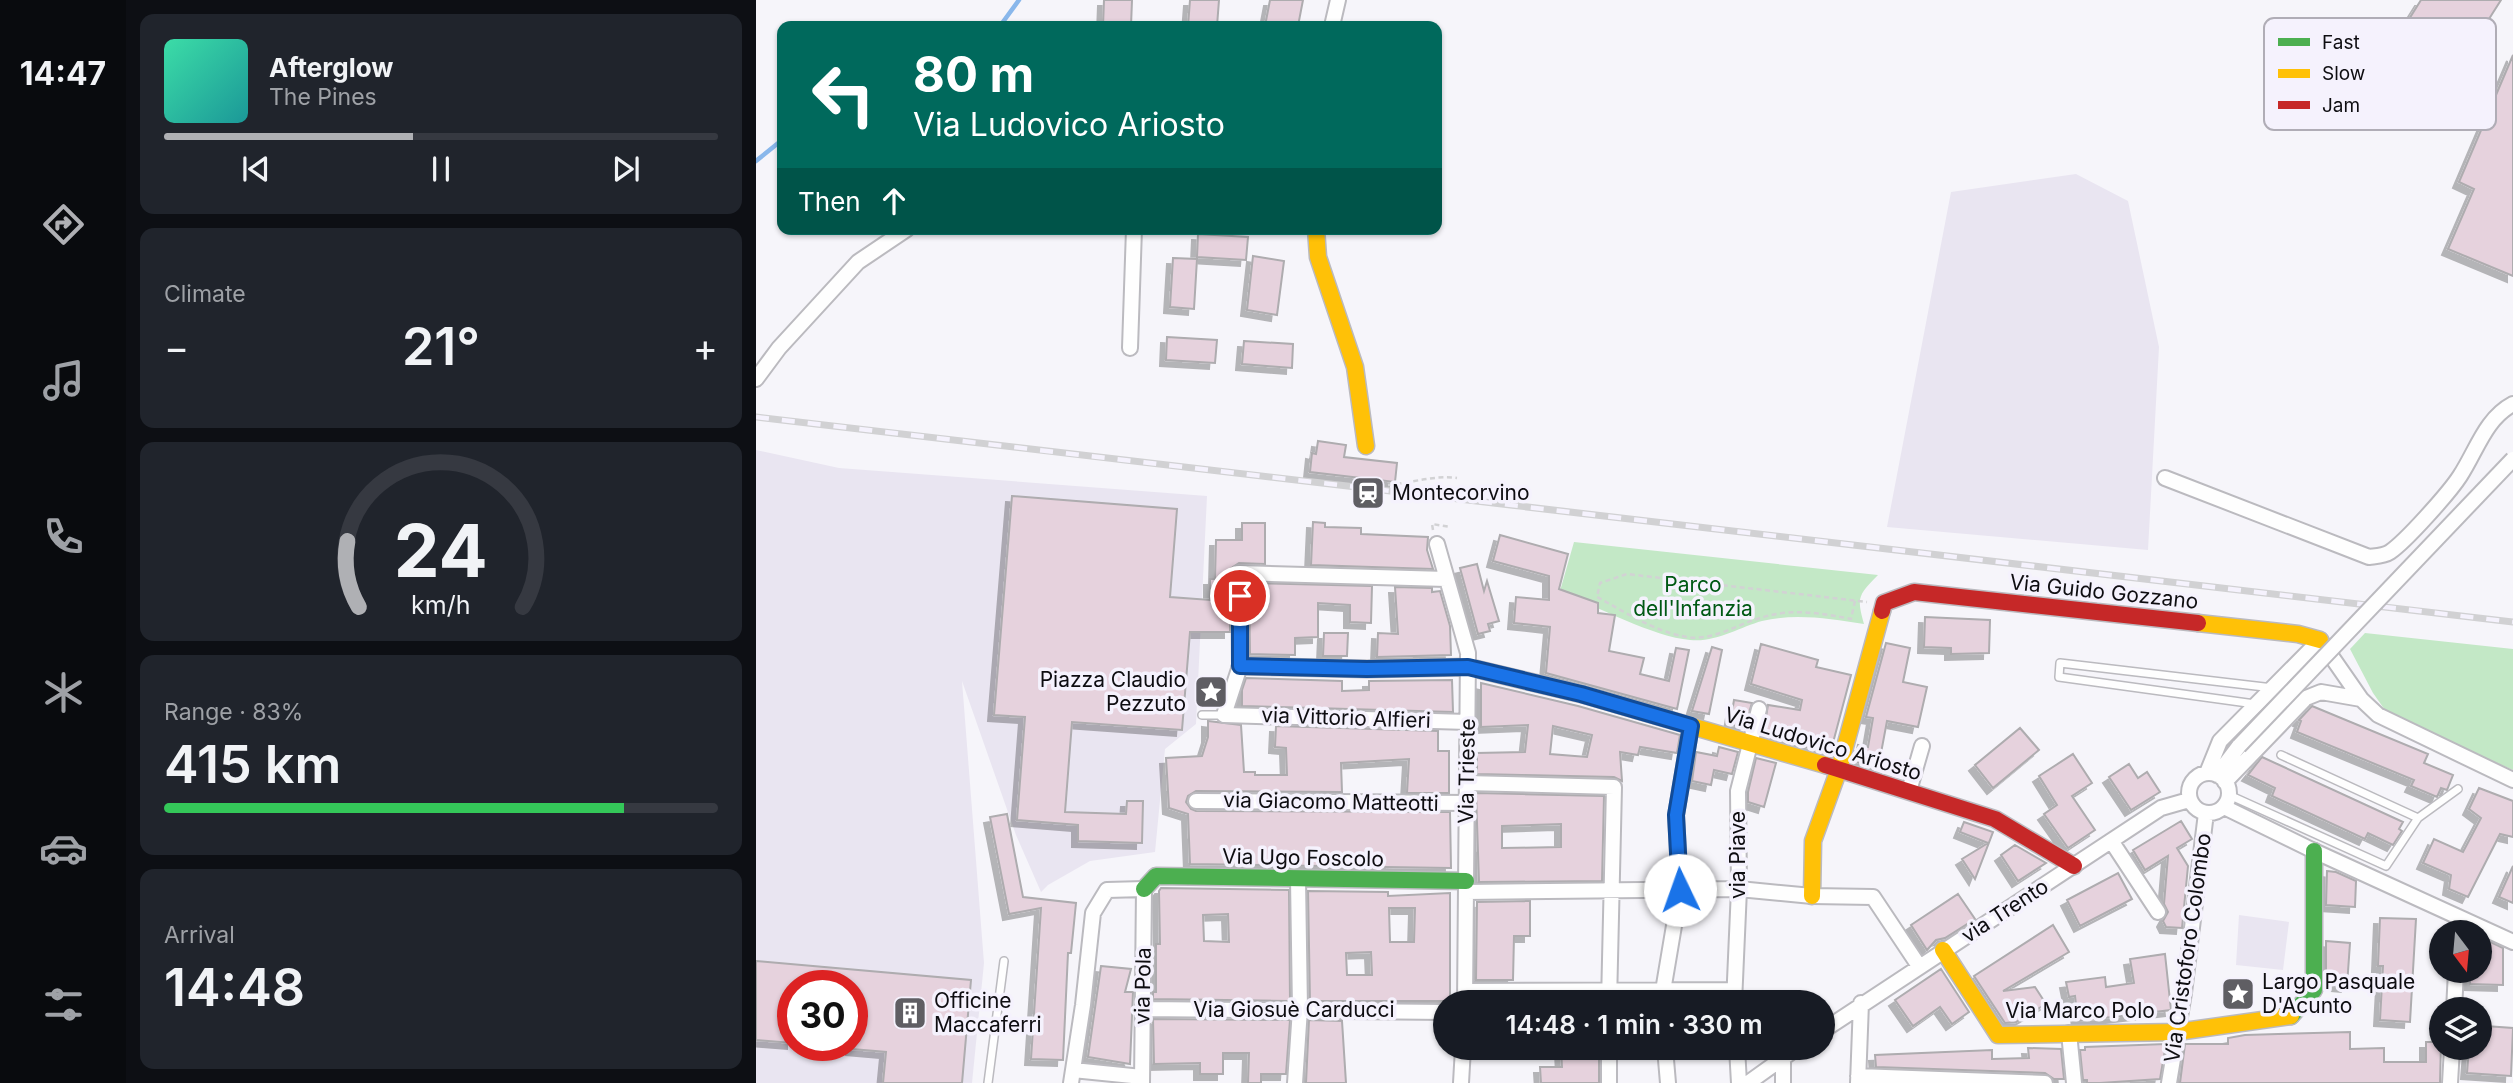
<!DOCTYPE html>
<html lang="en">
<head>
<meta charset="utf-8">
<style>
	:root { --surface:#171b24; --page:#20242c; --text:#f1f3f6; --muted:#9ea1a6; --line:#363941; --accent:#afb0b4 }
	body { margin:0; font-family:Inter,sans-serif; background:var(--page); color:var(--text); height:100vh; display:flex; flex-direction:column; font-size:26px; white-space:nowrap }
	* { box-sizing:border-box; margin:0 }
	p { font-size:23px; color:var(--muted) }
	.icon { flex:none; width:38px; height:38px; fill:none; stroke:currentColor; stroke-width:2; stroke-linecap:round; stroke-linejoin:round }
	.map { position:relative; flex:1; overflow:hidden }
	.panel { display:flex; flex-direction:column; gap:14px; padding:14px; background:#0d0f14; width:630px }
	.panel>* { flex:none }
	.hud { position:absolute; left:21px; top:21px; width:665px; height:214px; border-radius:14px; box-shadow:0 2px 5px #0004; background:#00695c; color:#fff; overflow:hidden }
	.needle { width:46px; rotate:164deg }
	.buttons { position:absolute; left:1673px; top:920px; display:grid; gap:14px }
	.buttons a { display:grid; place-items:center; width:63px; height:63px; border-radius:50%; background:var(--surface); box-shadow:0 2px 5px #0004; font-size:35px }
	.speed { position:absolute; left:21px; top:970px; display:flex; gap:14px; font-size:35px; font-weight:700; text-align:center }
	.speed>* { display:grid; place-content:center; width:91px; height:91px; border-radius:50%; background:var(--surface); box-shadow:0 2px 5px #0004; line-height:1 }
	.speed .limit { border:10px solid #d22; background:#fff; color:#111 }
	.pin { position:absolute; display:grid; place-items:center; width:60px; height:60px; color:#fff; margin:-30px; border:4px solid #fff; border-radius:50%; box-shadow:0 2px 7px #0007 }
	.me { position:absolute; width:77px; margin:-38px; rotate:357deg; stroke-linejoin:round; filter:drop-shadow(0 0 5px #0008) }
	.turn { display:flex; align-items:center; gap:24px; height:147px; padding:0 21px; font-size:32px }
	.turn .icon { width:91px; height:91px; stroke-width:2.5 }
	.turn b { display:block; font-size:49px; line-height:60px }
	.then { display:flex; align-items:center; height:66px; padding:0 21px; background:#0003; gap:14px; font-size:26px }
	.big { font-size:52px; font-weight:600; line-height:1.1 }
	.panel .card { flex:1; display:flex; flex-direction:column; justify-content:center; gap:10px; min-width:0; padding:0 24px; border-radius:14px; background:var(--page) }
	.panel .dial { align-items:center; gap:0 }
	.dial svg { height:182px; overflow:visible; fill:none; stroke:var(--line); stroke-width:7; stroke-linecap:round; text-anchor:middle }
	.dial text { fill:var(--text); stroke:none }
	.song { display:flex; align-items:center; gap:21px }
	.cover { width:84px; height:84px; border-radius:10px; background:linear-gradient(135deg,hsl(160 70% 55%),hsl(180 70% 35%)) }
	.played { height:7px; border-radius:4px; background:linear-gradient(90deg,var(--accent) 45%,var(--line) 45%) }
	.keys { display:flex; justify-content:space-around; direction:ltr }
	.heat { display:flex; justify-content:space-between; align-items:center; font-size:38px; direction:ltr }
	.charge { height:10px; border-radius:5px; background:linear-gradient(90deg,#34c759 83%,var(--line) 0) }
	.trip { position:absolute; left:677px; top:990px; width:402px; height:70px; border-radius:35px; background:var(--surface); box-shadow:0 2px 5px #0004; font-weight:600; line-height:70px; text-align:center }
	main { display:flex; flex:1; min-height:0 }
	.tabs { display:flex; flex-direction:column; width:126px; justify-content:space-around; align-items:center; background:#090b0e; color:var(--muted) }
	.tabs .icon { width:49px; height:49px }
	.tabs .active { color:var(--accent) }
	.tabs b { font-size:32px; color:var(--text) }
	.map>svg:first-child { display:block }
	.built { fill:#e9e5f1; fill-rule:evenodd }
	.green { fill:#c3e8c6 }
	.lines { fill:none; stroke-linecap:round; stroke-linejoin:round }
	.stream { stroke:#89b7eb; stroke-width:4.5 }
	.building { fill:#e6d2dd; stroke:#aeacaf; stroke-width:2; fill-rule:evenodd; filter:url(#shadow) }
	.lane-casing { stroke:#bbbabf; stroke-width:10 }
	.street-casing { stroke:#bbbabf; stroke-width:18 }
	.fast-casing { stroke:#bbbabf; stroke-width:19 }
	.slow-casing { stroke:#bbbabf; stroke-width:19 }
	.jam-casing { stroke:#bbbabf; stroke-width:19 }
	.path { stroke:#d2d2d4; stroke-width:2.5; stroke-dasharray:5 3.5; stroke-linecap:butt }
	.lane { stroke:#fefefe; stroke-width:7 }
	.street { stroke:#fefefe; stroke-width:14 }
	.fast { stroke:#4caf50; stroke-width:16 }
	.slow { stroke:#ffc107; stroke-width:16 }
	.jam { stroke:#c62828; stroke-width:16 }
	.rail-casing { stroke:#d1d1d3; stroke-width:7 }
	.rail { stroke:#f5f2fd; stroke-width:4.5; stroke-dasharray:13; stroke-linecap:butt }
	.street-bridge-casing { stroke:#bbbabf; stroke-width:18; stroke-linecap:butt }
	.street-bridge { stroke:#fefefe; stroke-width:14 }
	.route-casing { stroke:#114b97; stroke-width:18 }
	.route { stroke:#1a73e8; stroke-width:12 }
	.labels { text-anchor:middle; stroke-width:7; stroke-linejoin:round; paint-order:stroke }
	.poi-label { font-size:21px; fill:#0e0d11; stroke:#f5f2fd; text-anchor:start }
	.park-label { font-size:21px; fill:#005914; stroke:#f5f2fd }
	.street-label { font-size:21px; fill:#0e0d11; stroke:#f5f2fd }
	.key { fill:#f5f2fd; stroke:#b0adb6; stroke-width:2 }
	.key-label { font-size:19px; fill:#0e0d11 }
</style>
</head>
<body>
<main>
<nav class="tabs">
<b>14:47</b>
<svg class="icon active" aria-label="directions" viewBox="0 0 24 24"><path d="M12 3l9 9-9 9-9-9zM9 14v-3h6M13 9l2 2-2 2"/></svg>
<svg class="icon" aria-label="music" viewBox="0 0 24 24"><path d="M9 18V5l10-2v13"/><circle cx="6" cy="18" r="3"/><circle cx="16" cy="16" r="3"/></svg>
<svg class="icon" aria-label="phone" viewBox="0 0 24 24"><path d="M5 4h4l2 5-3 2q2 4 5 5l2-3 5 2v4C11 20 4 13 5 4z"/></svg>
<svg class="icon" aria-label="climate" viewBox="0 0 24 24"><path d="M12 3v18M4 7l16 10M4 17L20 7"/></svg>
<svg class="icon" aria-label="car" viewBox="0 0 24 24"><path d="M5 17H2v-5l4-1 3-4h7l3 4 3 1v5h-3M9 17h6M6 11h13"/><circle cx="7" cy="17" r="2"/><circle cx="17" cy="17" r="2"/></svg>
<svg class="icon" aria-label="filters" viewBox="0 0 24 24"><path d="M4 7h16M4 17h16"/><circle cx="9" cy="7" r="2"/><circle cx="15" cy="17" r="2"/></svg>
</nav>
<section class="panel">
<div class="card">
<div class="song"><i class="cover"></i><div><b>Afterglow</b><p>The Pines</p></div></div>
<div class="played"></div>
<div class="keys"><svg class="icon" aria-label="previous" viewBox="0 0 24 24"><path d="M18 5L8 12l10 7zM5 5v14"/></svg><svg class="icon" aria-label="pause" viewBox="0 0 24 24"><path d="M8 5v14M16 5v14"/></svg><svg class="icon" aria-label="next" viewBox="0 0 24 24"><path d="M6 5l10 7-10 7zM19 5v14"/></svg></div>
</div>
<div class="card"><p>Climate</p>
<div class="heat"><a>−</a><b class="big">21°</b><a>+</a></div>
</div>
<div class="card dial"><svg viewBox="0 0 100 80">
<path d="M14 69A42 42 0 1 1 86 69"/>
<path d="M14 69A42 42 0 0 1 9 40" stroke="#afb0b4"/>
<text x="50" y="56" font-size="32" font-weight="700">24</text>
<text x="50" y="72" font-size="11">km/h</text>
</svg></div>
<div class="card"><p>Range · 83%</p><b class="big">415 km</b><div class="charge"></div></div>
<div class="card"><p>Arrival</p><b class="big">14:48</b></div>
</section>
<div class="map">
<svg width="1757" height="1083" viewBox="0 0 1757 1083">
	<defs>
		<filter id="shadow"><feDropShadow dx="-6" dy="6" stdDeviation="0" flood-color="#0004"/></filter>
	</defs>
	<rect width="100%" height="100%" fill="#f6f5fa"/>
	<!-- built -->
	<path class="built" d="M1320,174L1372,201L1403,347L1392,550L1131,527L1195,192Z
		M0,450L83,468L451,496L440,724L409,749L399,852L334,861L292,885L285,892L260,835L206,681L228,963L216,1083H0ZM37,985H96V1045H37Z
		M1483,915L1533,922L1527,970L1480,965Z"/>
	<!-- green -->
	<path class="green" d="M818,542L1122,575C1103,595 1100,596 1108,624C1074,619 1040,613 1006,621C984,627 959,643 934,640C898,637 839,606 804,591Z
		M1609,633L1757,649V770L1655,726L1629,710L1617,693L1594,649Z"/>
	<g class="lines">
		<!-- stream -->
		<path class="stream" d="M244,26L263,0
			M0,161L26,140"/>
	</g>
	<!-- building -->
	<path class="building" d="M348,0H376L375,26H347Z
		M434,0H463L461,26H432Z
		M514,0H547L542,26H509Z
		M1665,0H1745L1679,104L1650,86L1673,49L1645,32Z
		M1757,55V276L1692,249L1718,189L1703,182Z
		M442,234L492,237L490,260L441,257Z
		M497,256L528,261L521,315L491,310Z
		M417,258L441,259L438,309L414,307Z
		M411,337L461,340L459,363L410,360Z
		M488,341L537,344L536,368L486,364Z
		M562,441L590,445L588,457L641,463L639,482L554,472L556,453L560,454Z
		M256,496L421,509L414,597L454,600V579H459L460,540H486V523H509V564L483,563L474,569V632H434L426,730L316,722L309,812L370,814L371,801H387L386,843L322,841V825L261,820L269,717L238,715Z
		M557,522L569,523V527L605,528V534L672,537L671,550L677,569L555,565Z
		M744,535L812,554L803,589L842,603V613L859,615L853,651L888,658L884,674L913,681L920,648L933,650L921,709L790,673L794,627L758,623L760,597L793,600V576L737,561Z
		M721,564L728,591L731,581L743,621L732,624L734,631L722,634L704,568Z
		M493,583L616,586L615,623L594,622V605L562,603V637L539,638V655L494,654Z
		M639,587L676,588V592L684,591L694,626L695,655L621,657L622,633L642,634Z
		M1169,617L1234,620L1233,653L1195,654V648L1168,647Z
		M568,633H592L591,656H567Z
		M1130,643L1154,648L1147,682L1171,687L1162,727L1131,721L1122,769L1098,761L1102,745L1112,747L1117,718L1110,717Z
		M1005,644L1062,660L1060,667L1095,675L1074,754L1007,734L1012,705L1044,710L1046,700L995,684Z
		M956,647L966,650L953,714L936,711Z
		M490,678L586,681V691L613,690V681L696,680L697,712L486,706V690Z
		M725,683L822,706L924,735L921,753L884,747L882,755L864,752L866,781L858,777L721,774V753L769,752L772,725L725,727ZM797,726L836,735L831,757L794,754Z
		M978,700L996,703L988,729L974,724Z
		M1556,706L1672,754L1668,763L1697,775L1691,790L1685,788L1681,797L1655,786L1658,780L1541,732L1545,721L1543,720Z
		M452,721L485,725L488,772H499V775H531L530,748L519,747L520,726L682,731V751H693V793H651L653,759L585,763L586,792L440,791L432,796L430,802L435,809L440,811L694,812L695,868L434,864L432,814L413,808L410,758L446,756L452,737Z
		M1264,728L1283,750L1237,788L1219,765Z
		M963,747L982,752L976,774L958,770L955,785L936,781L940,752L961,756Z
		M1317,754L1336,783L1316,796L1339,830L1312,848L1288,814L1301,805L1283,776Z
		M1506,757L1647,822L1643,829L1646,831L1637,845L1612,833L1609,839L1516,796L1519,788L1492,775Z
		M1000,758L1020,763L1008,807L992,802V792Z
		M1373,764L1382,778L1391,772L1404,792L1375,810L1353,777Z
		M1723,788L1757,801V837L1744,834L1712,897L1693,889L1695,875L1667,863L1678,839L1707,852L1725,818L1713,809Z
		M720,793L848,796L846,881L723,882ZM805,824V847L746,848V826Z
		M251,814L267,897L320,903L315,953H312L307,1060L275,1059L285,908L253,914L234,817Z
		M1425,821L1436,839L1421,848L1432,866L1426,928L1410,927L1407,921L1412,912L1408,904L1412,856L1389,870L1377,850Z
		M1208,822L1237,832L1219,879L1206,859L1232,843L1204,832Z
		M1259,845L1290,863L1262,881L1245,855Z
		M1757,866V903L1743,897Z
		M1571,871L1580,872L1600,881L1599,907L1570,905Z
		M1362,873L1376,899L1324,926L1311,900Z
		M405,888L533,890L534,1001L397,999V992H400V944H404L403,891ZM472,914L473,942L448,941L447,915Z
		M552,891L632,892V896L694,893V1001H554ZM633,908H659L658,942H634ZM615,952L616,975H591L590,953Z
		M1202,894L1219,919L1189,938L1180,940L1171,950L1155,925Z
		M774,901V936H758L757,980H720L721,902Z
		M1624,918L1660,919L1654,1022L1624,1020L1627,966H1622Z
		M1297,925L1313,952L1247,991L1279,987L1290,1004L1260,1022L1249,1023L1218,976Z
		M1724,937L1747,948V985L1714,984V971H1724Z
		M1570,941L1594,943L1591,986L1570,984Z
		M1409,954L1415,1010L1322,1021L1319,996L1313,997L1310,982L1349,977L1350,987L1378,983L1374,959Z
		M0,961L215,980L206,1083H127L130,1052L96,1049V985H37V1043L0,1040Z
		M345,966L375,969L369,992H377L374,1064L332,1057Z
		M1185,969L1213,1012L1196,1024L1184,1007L1157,1026L1139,1000Z
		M397,1019L534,1020L530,1074H505V1083H492L493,1053H467V1074H444V1063L398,1064Z
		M553,1020L586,1021L590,1083H550Z
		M1729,1026L1757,1028L1755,1076L1711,1073L1713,1048H1724V1030H1728Z
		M1594,1032V1049L1628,1048V1062H1670V1042H1685L1684,1083H1424L1429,1044H1472V1038L1489,1035Z
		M1410,1044L1404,1079L1344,1083H1331V1080H1327L1324,1050H1329V1047Z
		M805,1048H843V1083H785L784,1067H806Z
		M1272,1048L1305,1049L1308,1079H1298L1289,1073L1120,1067L1119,1055L1236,1050V1059L1273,1058Z"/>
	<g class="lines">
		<defs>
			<path id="lane" d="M1499,704L1303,677L1304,663L1517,688
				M446,715H468
				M1525,755L1662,818
				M1473,795L1630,866L1662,818L1702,789
				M232,1083L248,961"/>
			<path id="street" d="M576,26L582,0
				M374,348L378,229
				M0,379L23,348L102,262L151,229
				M1409,478L1613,557C1621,556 1628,556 1634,552C1650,541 1693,493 1704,476C1721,450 1729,419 1757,404
				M681,544L712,653L709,1003
				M690,579L483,573L484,666L468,715L712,722
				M1433 793a20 20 0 1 1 40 0a20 20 0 1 1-40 0Z
				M1451,773L1464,741L1564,640L1605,699L1622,715L1757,780
				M1461,775L1483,746
				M1469,782L1550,698L1565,692L1605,699
				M710,783L858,787L853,1003
				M1153,791L1166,746
				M440,801L711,803
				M1468,807L1558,851L1757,942
				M1356,842L1402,912
				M710,892L983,889L1056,896L1117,897L1163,966
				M709,991L977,990
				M907,1003V991L924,890L920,815L935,726
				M978,1003L983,889L982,791L1003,709
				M387,1009L690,1012
				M1698,1010L1700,971
				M1068,1030L1405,808L1433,800
				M1313,1033L1318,1083
				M909,1048L912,1083
				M981,1048L983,1083
				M317,1070L386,1077
				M1102,1076L1289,1083
				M315,1083L327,1005L337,913L351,890L388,889L386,1083
				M539,1083L544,1009L542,880
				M705,1083L707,1048
				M853,1083V1048
				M992,1083L1041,1048
				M1027,1083V1058
				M1102,1083L1105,1003
				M1413,1083L1428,993L1450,813
				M1694,1083L1696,1048"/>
			<path id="fast" d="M388,889L400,876L710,881
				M1535,1016L1558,990V851"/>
			<path id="slow" d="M560,229L562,257L599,367L610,446
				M1442,623L1542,634L1564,640
				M484,666L611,669L712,667L825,694L1069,765
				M1056,896L1057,841L1083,769L1126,611
				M1187,950L1242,1035L1421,1032L1535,1016"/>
			<path id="jam" d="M1126,611L1128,603L1158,592L1442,623
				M1069,765L1239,819L1318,866"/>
		</defs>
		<!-- lane casing -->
		<use href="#lane" class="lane-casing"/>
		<!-- street casing -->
		<use href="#street" class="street-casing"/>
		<!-- fast casing -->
		<use href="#fast" class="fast-casing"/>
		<!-- slow casing -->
		<use href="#slow" class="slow-casing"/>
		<!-- jam casing -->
		<use href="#jam" class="jam-casing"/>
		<!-- path -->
		<path class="path" d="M632,485C656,483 677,475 701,478
			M677,530L676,524L695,527
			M1099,601L1095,619C1065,613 1034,608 1004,618C980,625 957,641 931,637C899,632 869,612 841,597L844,583L871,574L1111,602"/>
		<!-- lane -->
		<use href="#lane" class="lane"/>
		<!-- street -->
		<use href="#street" class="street"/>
		<!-- fast -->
		<use href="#fast" class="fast"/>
		<!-- slow -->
		<use href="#slow" class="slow"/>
		<!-- jam -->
		<use href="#jam" class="jam"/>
		<defs>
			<path id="rail" d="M0,417L1757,622"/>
		</defs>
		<!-- rail casing -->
		<use href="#rail" class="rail-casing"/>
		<!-- rail -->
		<use href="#rail" class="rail"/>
		<defs>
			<path id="street-bridge" d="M1483,746L1757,459"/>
		</defs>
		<!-- street-bridge casing -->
		<use href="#street-bridge" class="street-bridge-casing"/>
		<!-- street-bridge -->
		<use href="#street-bridge" class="street-bridge"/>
	</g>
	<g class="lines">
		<defs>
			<path id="route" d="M484,596V666L611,669L712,667L825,694L935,726L920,815L924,890"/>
		</defs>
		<!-- route casing -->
		<use href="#route" class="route-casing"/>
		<!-- route -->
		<use href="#route" class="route"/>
	</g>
	<!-- icons -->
	<defs>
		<symbol id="station-square" viewBox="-11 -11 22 22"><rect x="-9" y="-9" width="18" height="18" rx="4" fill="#5f5e63" stroke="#f5f2fd"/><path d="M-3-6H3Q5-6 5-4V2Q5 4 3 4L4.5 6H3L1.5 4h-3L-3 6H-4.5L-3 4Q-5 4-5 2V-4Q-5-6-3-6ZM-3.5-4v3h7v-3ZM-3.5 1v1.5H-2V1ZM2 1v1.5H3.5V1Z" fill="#fff"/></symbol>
		<symbol id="sight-square" viewBox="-11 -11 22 22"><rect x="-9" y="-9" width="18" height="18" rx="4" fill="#5f5e63" stroke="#f5f2fd"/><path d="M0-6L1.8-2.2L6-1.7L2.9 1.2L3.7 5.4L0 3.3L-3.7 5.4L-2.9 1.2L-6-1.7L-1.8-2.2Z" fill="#fff"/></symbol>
		<symbol id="building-square" viewBox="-11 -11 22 22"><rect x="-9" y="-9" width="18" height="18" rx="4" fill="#5f5e63" stroke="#f5f2fd"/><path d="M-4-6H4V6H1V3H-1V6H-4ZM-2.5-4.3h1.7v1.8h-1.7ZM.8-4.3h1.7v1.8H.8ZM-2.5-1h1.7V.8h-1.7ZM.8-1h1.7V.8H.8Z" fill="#fff"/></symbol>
	</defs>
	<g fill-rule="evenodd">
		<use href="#station-square" x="593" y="474" width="38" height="38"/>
		<use href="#sight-square" x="436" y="673" width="38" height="38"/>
		<use href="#sight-square" x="1463" y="975" width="38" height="38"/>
		<use href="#building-square" x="135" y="994" width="38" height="38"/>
	</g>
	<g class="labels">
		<!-- poi labels -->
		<g class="poi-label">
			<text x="636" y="500">Montecorvino</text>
			<text x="430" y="687" text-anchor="end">Piazza Claudio<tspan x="430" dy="24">Pezzuto</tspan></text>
			<text x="1506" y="989">Largo Pasquale<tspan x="1506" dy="24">D'Acunto</tspan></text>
			<text x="178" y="1008">Officine<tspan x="178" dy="24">Maccaferri</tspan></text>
		</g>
		<!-- park labels -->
		<g class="park-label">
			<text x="937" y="592">Parco<tspan x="937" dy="24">dell'Infanzia</tspan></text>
		</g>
		<!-- street labels -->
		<g class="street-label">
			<text transform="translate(1348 592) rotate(6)" y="7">Via Guido Gozzano</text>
			<text transform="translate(590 718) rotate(2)" y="7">via Vittorio Alfieri</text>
			<text transform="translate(1067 744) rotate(17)" y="7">Via Ludovico Ariosto</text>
			<text transform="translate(711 771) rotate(-89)" y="7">Via Trieste</text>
			<text transform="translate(575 802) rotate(1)" y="7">via Giacomo Matteotti</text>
			<text transform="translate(982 855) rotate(-90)" y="7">via Piave</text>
			<text transform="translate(547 858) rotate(1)" y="7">Via Ugo Foscolo</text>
			<text transform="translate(1249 911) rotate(-33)" y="7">via Trento</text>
			<text transform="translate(1432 948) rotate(-82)" y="7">Via Cristoforo Colombo</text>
			<text transform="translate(387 986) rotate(-89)" y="7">via Pola</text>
			<text x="538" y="1017">Via Giosuè Carducci</text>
			<text x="1324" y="1018">Via Marco Polo</text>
		</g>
	</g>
	<!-- legend -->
	<rect x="1508" y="18" width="232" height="112" rx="10" class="key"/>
	<rect x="1522" y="38" width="32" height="8" fill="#4caf50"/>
	<rect x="1522" y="69" width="32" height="9" fill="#ffc107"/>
	<rect x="1522" y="101" width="32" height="8" fill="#c62828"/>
	<g class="key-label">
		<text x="1566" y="49">Fast</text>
		<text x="1566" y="80">Slow</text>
		<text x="1566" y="112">Jam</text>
	</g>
</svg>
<div class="buttons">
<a><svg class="needle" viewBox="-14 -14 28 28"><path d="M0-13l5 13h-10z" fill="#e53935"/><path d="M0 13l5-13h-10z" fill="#9ea1a6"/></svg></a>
<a><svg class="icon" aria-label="layers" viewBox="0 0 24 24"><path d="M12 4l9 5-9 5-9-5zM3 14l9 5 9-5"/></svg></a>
</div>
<div class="speed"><div class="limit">30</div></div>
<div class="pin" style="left:484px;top:596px;background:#d93025"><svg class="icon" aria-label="arrive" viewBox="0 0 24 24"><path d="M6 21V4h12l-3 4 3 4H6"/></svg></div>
<svg class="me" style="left:924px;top:890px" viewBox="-20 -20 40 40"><circle r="19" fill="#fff"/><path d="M0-13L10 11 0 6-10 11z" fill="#1a73e8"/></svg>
<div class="trip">14:48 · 1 min · 330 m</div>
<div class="hud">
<div class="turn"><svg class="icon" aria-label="left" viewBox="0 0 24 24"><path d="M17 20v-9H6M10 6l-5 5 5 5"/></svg><div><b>80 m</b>Via Ludovico Ariosto</div></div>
<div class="then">Then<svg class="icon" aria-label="ahead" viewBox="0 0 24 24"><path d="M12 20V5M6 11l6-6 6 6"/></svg></div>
</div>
</div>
</main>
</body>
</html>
